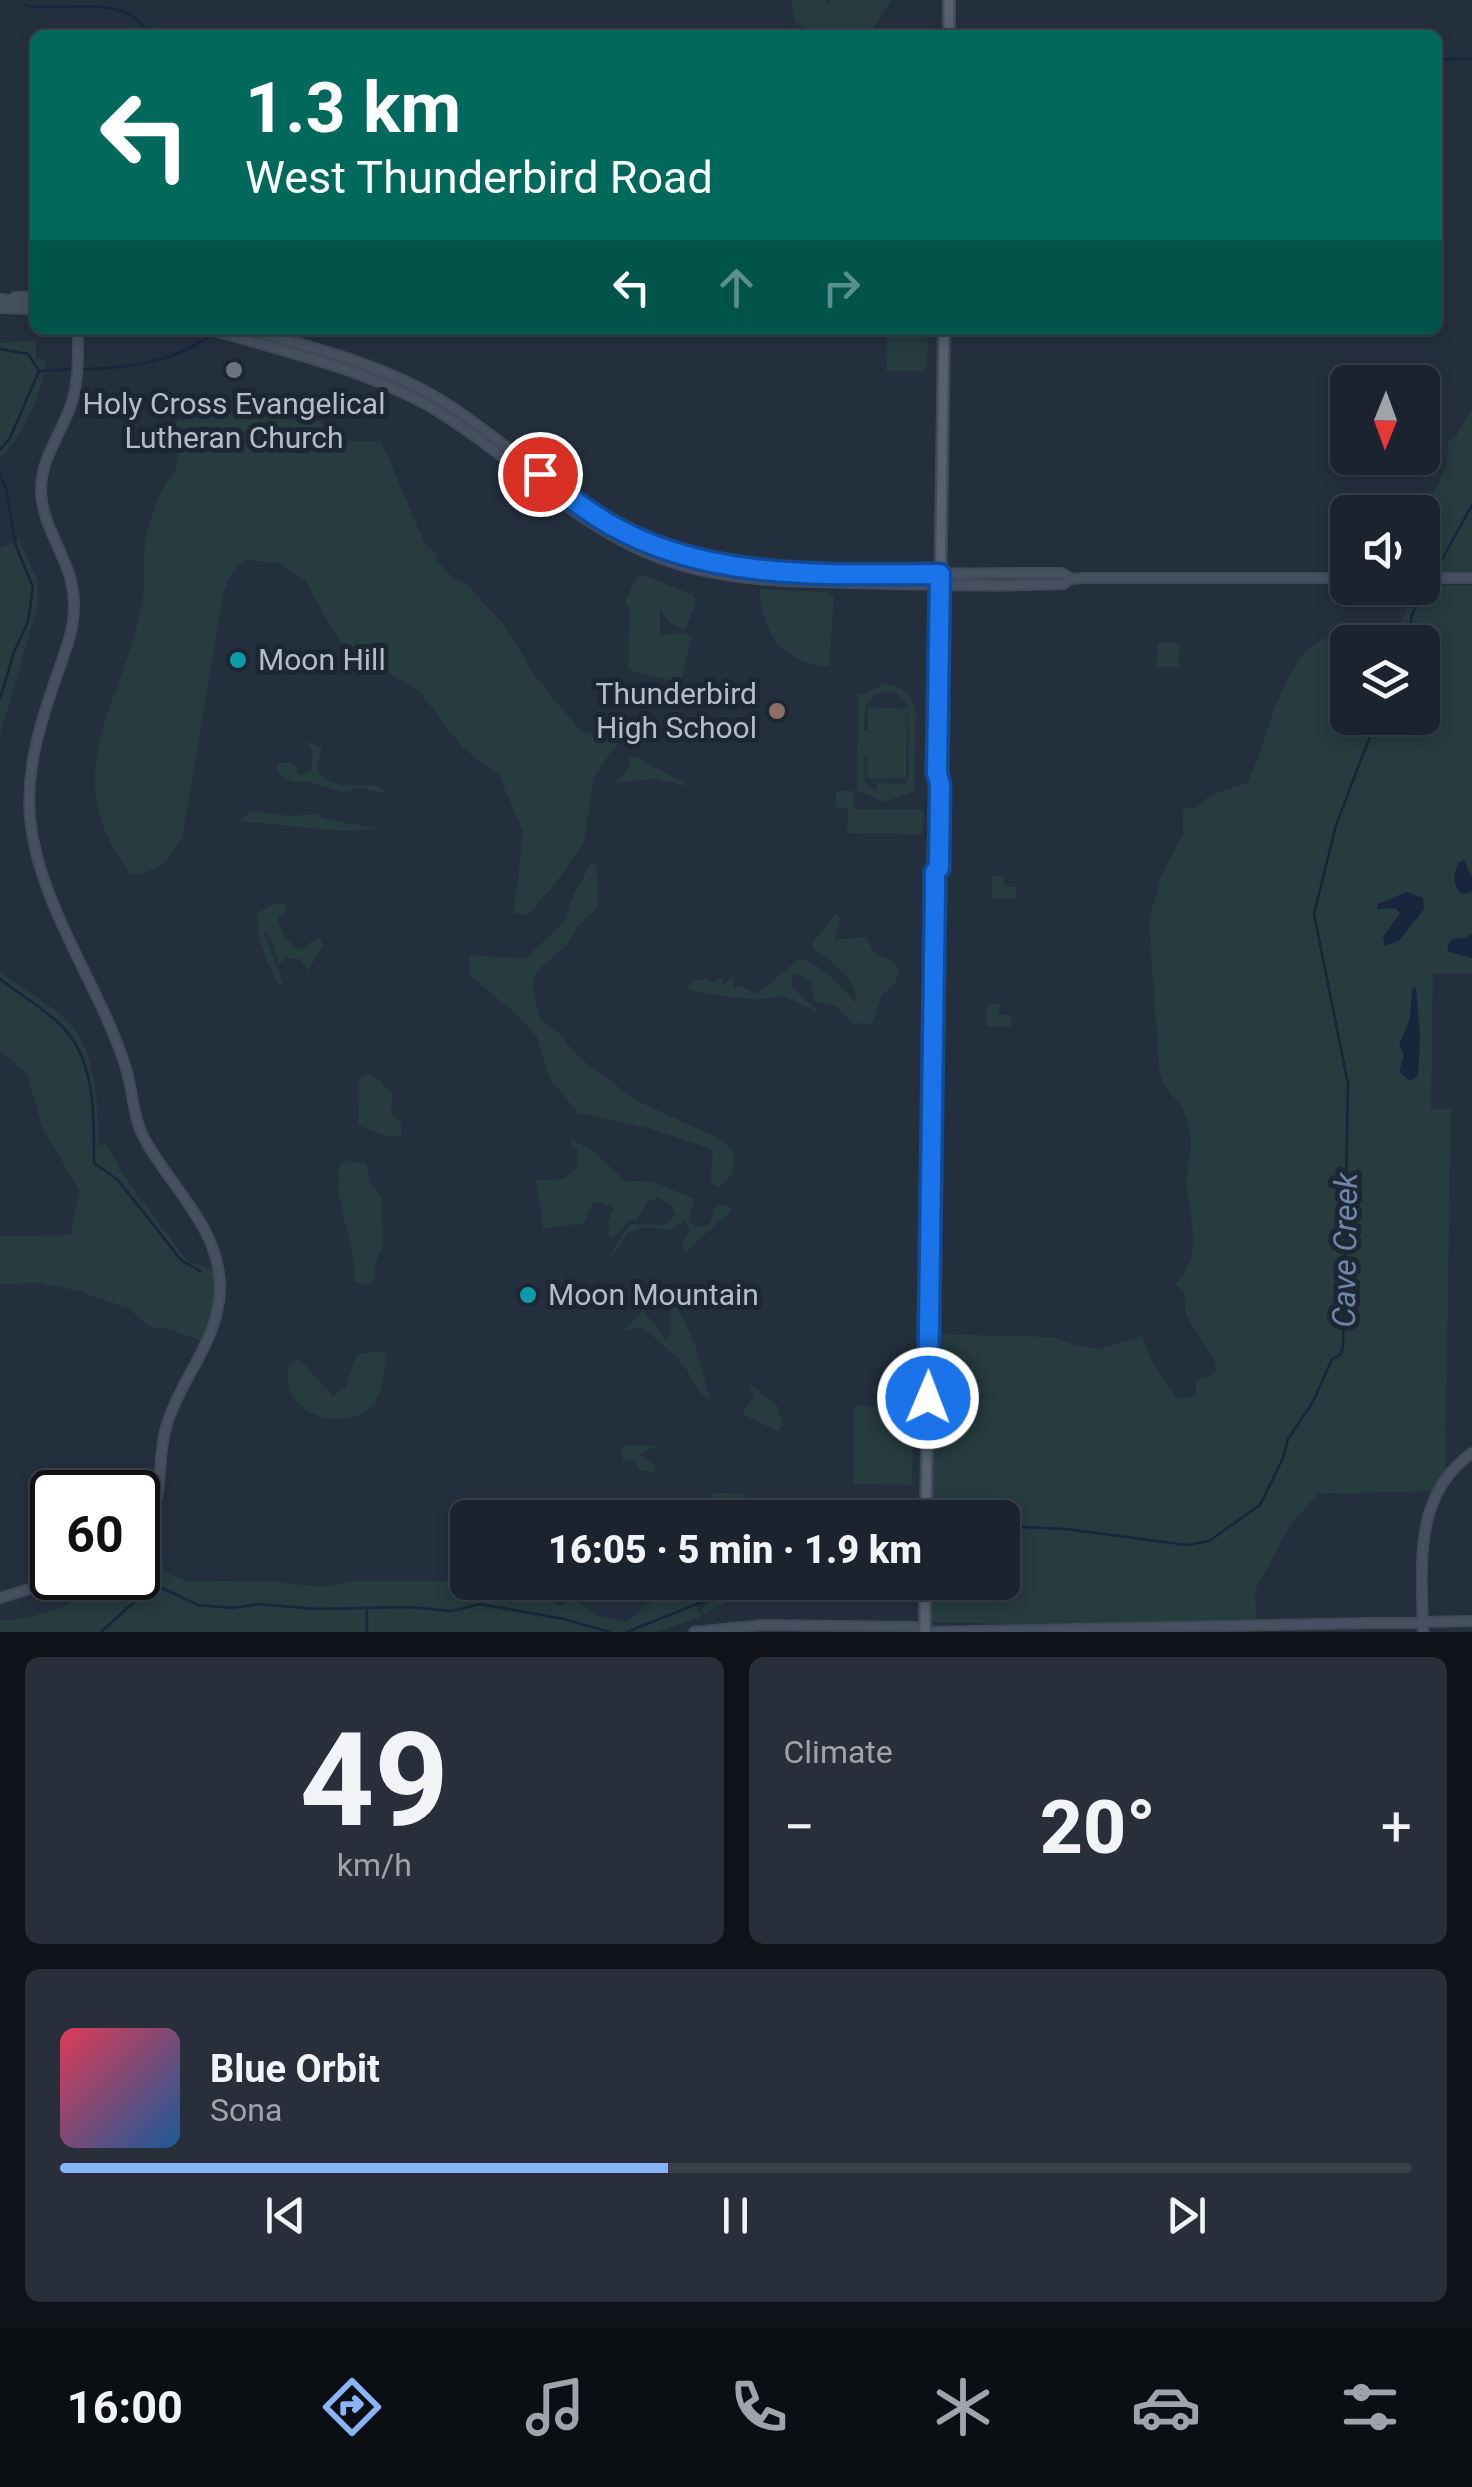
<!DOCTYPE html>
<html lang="en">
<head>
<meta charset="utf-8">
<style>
	:root { --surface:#1b232e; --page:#282f3a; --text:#f1f3f6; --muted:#a0a4aa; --line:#39404a; --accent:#8ab4f8 }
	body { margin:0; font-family:Roboto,sans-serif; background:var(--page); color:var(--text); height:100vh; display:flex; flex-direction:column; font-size:38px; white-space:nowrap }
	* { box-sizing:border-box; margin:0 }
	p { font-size:32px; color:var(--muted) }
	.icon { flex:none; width:55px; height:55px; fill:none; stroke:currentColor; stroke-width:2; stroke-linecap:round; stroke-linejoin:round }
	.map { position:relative; height:1632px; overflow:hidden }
	.panel { display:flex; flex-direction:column; gap:25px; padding:25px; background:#0f1319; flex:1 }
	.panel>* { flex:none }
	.guide { position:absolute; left:30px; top:30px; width:1412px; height:305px; border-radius:15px; box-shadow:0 5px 15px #0003,0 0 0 2px var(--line); background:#00695c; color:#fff; overflow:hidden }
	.needle { width:65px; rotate:181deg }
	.tools { position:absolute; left:1330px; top:365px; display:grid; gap:20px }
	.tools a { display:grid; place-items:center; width:110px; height:110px; border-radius:15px; background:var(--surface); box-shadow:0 5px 15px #0003,0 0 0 2px var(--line); font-size:50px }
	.speed { position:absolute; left:30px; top:1470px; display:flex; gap:20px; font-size:50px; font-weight:700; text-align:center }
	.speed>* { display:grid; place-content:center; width:130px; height:130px; border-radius:50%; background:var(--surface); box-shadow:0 5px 15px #0003,0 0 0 2px var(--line); line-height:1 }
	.speed .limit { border:5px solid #111; border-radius:15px; background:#fff; color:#111 }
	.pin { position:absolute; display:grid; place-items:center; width:85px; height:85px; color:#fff; margin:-42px; border:5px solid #fff; border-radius:50%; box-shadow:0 2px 10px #0007 }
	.me { position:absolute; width:110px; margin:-55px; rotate:1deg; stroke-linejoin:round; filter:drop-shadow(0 0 8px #0008) }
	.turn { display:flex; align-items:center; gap:35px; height:210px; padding:0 50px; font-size:45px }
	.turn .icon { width:130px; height:130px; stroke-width:2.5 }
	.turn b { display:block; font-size:70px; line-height:85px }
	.lanes { display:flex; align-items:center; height:95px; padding:0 50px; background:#0003; justify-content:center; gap:50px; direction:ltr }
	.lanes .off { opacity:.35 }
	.big { font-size:75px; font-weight:800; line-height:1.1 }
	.panel .tile { flex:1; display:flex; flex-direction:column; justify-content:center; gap:15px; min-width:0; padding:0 35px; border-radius:15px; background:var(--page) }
	.panel .dial { align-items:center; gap:0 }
	.dial b { font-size:130px; line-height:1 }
	.song { display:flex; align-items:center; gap:30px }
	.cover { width:120px; height:120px; border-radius:15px; background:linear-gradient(135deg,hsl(350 70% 55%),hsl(210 70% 35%)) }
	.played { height:10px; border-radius:5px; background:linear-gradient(90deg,var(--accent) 45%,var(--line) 45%) }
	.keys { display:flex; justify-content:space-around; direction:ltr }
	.heat { display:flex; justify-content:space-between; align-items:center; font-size:55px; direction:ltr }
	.panel .tiles { flex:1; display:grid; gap:25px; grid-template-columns:1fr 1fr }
	.tile:last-child { grid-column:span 2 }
	.trip { position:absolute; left:450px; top:1500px; width:570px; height:100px; border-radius:15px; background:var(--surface); box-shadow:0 5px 15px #0003,0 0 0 2px var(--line); font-weight:800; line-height:100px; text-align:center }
	.menu { display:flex; height:160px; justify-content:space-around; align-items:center; background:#0b0e12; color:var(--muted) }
	.menu .icon { width:70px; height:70px }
	.menu .current { color:var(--accent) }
	.menu b { font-size:45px; color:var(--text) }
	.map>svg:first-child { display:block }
	.green { fill:#263c3f; fill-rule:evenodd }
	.water { fill:#17263c }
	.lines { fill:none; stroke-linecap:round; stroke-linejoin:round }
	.stream { stroke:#17263c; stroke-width:2.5 }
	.secondary-casing { stroke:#414a57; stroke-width:12 }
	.primary-casing { stroke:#414a57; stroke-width:14 }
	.secondary { stroke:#465061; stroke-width:8 }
	.primary { stroke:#56606e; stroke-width:9 }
	.route-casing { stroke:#114b97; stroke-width:25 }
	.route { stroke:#1a73e8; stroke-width:18 }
	.worship-dot { fill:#6b7280; stroke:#1d2633; stroke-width:4 }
	.culture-dot { fill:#0f9aa8; stroke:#1d2633; stroke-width:4 }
	.education-dot { fill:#8d6e63; stroke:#1d2633; stroke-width:4 }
	.labels { text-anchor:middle; stroke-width:10; stroke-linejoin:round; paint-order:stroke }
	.poi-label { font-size:30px; fill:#b4bcc9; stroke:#1d2633; text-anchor:start }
	.water-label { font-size:32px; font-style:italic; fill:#6d86a8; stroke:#1d2633 }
</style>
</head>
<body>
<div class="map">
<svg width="1472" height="1632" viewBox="0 0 1472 1632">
	<rect width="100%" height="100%" fill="#242f3e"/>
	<!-- green -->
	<path class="green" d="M791,0H825L827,7L830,0H891L872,29V35H805V28L794,21Z
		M887,335H928L927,367L922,371H886Z
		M36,341V359L45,360C44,394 23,434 0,459V343Z
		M279,397L288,398L344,441H381L425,544L436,554V559L450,575L468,586L506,627L534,675L580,730L617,743L594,777L584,842L552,888L527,915L514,913L523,831L498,774L463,748L419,691L342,646L305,580L277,563L245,560L232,572L224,591L182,838C169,861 158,872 131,875C52,771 125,704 143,599C146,579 142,557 146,537C149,522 156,500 164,486C167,479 174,475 176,467C179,453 176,435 175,421L266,407Z
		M1472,408V572H1423V515L1447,465L1448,441L1455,438Z
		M19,540L37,578L38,605L0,735V548Z
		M643,575L693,595L696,603L685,630L669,622L660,607V636L681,633L692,635L681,680L676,682L628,670L629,607L625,602L637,576Z
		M1472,585V973H1433L1431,1109H1451L1445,1476L1436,1491L1318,1494L1290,1525L1255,1590L1256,1619L1047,1625L932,1622V1583L1002,1582V1518L932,1517L935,1334L1052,1337L1077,1346L1101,1349L1142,1336L1152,1362L1178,1399L1196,1397V1379L1209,1377L1217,1371L1214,1360L1186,1315L1184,1292L1175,1284C1209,1248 1185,1217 1187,1179C1188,1156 1195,1140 1186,1116C1179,1098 1165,1094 1159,1070L1149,920L1161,876L1183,834V808L1195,809L1209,796L1247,783C1268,744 1281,649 1330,637C1346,632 1368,640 1384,642H1348V718H1422V642H1392C1418,586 1408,586 1472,585Z
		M760,589L828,592L834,598L829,666C784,665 760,631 760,589Z
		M1157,642L1180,643L1179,667H1156Z
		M883,684C902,685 914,695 916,714L915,791L885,802L857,790L858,694H865ZM883,691L896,693L908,705L909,773L906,784L871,782L877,784L876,793L865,780L864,758H867V778L870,779L906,778L907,709L871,707L868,708V730H864C864,712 864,698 883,691Z
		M307,741L322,748L317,765L319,774C337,790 356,784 379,786L384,791L382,793L360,788L342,792L305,781L294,783L276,772L279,763L290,762L296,767L298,775L311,772L312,753Z
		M636,757L690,786L653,779L616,783L629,767V758Z
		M836,791H853V809L924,810L923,834L847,833L848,808L836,807Z
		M251,811L290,816L317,814L324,819L379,829L341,831L239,821Z
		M591,863L596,866L599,906L576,929L568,944L536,972L532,984L540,1020L561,1035L577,1056L637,1101L712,1135L733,1149C734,1168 735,1178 717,1187L710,1180L713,1156L709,1148L649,1128L578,1113L550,1078L537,1037L519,1016L470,976V955L525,959L565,921L571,900Z
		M992,876H1004V886L1016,887V898H992Z
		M274,903L285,904L287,910L278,918C278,928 290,945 299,950L319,937L323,945L308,971L300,959L286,958L279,964L272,941L263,931L283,983L280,987C269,965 254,939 258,913Z
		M836,913L840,918L834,939L866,937L875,954L891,960L900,970L895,983L882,995L872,1024L852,1023L836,1006L815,1001L811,983L797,973L792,977L791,987L822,1014L782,995C762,1004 709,995 687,989L694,981L706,979L712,983L724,977L722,986L733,976L734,989L739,985L757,994L799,959C822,963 842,987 857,1004C857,978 833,962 813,949V942Z
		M0,972C19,986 40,999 59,1013C97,1040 98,1105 99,1146L106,1144C128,1187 161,1223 188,1262L213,1269C217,1293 215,1321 201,1341L169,1329L150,1327L129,1309L79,1291L39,1283L0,1284V1236L71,1235L79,1190L42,1127L27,1074L0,1050Z
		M987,1004H999V1015H1012L1011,1026H987Z
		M369,1075L380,1080L393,1096L391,1112L401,1124L402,1137L383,1135L358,1125L359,1077Z
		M572,1140L593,1151L625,1181L654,1182L695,1199L689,1220L696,1227L709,1226L715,1208L719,1205L732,1207L730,1212L685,1252L682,1245L689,1231L685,1220L670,1230L644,1227L627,1233L618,1249L607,1259L630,1224L666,1225L676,1214L670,1204L658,1198L647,1201L637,1220H628L615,1237L611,1238L607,1234L610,1225L607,1223L614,1208L600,1202L593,1203L584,1223L543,1229L536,1180L564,1179L578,1166L577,1150L570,1143Z
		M345,1160L366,1164L371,1185L382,1197L383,1245L376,1262L374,1280L365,1285L354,1281C358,1241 331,1205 340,1164Z
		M670,1295L678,1302V1309L694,1342L711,1401C698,1393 693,1380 685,1367C677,1355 653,1336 640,1327L623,1331L643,1310L667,1340L671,1329Z
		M380,1351L386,1355C385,1369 383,1389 375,1402C352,1435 277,1419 289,1365L299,1358L333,1397L346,1386L357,1354Z
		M746,1381L777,1405L783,1423L778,1431L742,1414L754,1396Z
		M854,1406L913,1407L912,1485L853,1484Z
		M627,1445L657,1447L645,1450L640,1455L654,1465L655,1472L640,1471L634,1460L623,1461L621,1447Z
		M711,1493L746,1494V1507L740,1513L711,1512Z
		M910,1503L926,1504V1516L856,1518Z
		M161,1557L165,1572L187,1581L274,1582L323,1587L353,1581H467L526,1591L546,1600L545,1594L533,1591V1583H557V1598L548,1601L560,1606L574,1598L598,1616L626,1622L641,1611L640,1607C668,1596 692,1582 722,1583L695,1602L701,1617L655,1632H0V1620C21,1623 67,1607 84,1596L104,1603Z
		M741,1583H757L706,1614L701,1612L705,1605Z"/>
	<!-- water -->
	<path class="water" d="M1464,860L1472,878V892L1463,894C1451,887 1454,874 1458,863Z
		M1407,892L1423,898L1424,909L1400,940L1385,946L1383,937L1400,913L1395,908L1378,909L1377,904Z
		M1472,934V958L1449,952L1447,947L1452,939L1465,938Z
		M1416,987L1420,1036L1418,1076L1410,1081L1399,1072L1404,1055L1399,1045L1410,1019L1412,989Z"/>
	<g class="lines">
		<!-- stream -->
		<path class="stream" d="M24,5C54,12 103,0 129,14C137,18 145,29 153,35
			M1438,59H1472
			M0,349L28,354L39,371
			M81,369C124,369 178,362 211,334
			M0,450L10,438L39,371L73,369
			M0,474L6,489L16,546L33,587L28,622L14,652L0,699
			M1408,642L1412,614L1472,505
			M0,979C20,995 53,1014 68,1033C96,1068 94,1121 94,1163L118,1180L181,1260L200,1271
			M1002,1526L1066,1529L1187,1545L1209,1541L1260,1505L1283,1458L1288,1439L1313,1402L1332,1359L1340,1355L1343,1348L1348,1084L1314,914L1336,825L1377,718
			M101,1632L154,1584L198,1605L232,1608L259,1604L315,1609L408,1607L452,1611L480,1604L564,1619L609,1632
			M367,1632V1609
			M627,1632L707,1600L737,1582"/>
		<defs>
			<path id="secondary" d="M15,297H35
				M0,299L35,303
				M0,308L35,309
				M78,330C78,355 79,381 71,405C61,434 41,458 41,490C42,537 81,565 73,620C71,640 62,659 56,678C40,724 26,768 30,818C39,906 98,982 125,1065C133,1089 132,1115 144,1138C171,1188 222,1230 220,1291C218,1341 181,1378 167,1424C154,1466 169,1499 138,1538
				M212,330C286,352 367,370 434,409C515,458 570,524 662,559C725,582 791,582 858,583C926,585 995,587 1063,584L1071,579L1083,578H1348
				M252,330C319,349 391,367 450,406C520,451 577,515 656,546C721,571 788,571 857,573C925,574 994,573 1062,573L1071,579
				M1422,578H1472
				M0,1598L65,1578
				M694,1632L764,1625L915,1627L925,1632L1472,1621
				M1423,1632C1422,1567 1412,1495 1472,1453"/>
			<path id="primary" d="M949,35V0
				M935,872L939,868L940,811
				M926,1518L935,872L933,867L939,675L944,330
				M925,1632V1582"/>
		</defs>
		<!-- secondary casing -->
		<use href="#secondary" class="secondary-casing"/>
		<!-- primary casing -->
		<use href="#primary" class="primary-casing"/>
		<!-- secondary -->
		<use href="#secondary" class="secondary"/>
		<!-- primary -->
		<use href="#primary" class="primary"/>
	</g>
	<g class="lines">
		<defs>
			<path id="route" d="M540,474C562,492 585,510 609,524C709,582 829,574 940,574L937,773L940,784L939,868L935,872V891L928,1398"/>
		</defs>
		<!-- route casing -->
		<use href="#route" class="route-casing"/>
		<!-- route -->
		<use href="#route" class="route"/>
	</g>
	<!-- markers -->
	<circle class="worship-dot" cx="234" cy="370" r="10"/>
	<g class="culture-dot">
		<circle cx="238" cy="660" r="10"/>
		<circle cx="528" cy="1295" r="10"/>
	</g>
	<circle class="education-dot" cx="777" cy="711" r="10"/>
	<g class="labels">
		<!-- poi labels -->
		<g class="poi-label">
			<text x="234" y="414" text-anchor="middle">Holy Cross Evangelical<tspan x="234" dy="34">Lutheran Church</tspan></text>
			<text x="258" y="670">Moon Hill</text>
			<text x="757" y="704" text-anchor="end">Thunderbird<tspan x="757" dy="34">High School</tspan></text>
			<text x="548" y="1305">Moon Mountain</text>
		</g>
		<!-- water labels -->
		<g class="water-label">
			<text transform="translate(1345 1250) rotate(-89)" y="11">Cave Creek</text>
		</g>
	</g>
</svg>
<div class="tools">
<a><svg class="needle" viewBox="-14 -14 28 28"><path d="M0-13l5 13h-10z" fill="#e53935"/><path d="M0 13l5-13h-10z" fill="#a0a4aa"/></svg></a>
<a><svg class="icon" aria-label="sound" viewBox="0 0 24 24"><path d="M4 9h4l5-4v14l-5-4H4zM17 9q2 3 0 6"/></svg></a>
<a><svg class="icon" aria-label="layers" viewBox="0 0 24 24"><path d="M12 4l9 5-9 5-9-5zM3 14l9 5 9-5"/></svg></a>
</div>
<div class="speed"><div class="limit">60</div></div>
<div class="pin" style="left:540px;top:474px;background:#d93025"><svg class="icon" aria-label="arrive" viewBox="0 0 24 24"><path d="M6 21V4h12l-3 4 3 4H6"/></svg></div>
<svg class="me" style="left:928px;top:1398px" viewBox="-20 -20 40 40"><circle r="17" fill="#1a73e8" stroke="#fff" stroke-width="3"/><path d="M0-11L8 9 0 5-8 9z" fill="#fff"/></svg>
<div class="trip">16:05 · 5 min · 1.9 km</div>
<div class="guide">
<div class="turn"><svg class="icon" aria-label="left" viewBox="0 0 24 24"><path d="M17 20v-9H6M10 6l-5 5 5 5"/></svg><div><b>1.3 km</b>West Thunderbird Road</div></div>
<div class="lanes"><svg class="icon" aria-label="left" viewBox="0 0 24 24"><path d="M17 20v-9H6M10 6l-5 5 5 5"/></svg><svg class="icon off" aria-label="ahead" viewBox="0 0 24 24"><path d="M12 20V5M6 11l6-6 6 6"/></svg><svg class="icon off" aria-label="right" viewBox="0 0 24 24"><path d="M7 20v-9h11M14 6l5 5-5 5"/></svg></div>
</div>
</div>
<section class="panel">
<div class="tiles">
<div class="tile dial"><b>49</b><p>km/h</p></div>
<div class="tile"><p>Climate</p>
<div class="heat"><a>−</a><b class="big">20°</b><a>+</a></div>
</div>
<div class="tile">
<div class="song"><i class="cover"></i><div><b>Blue Orbit</b><p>Sona</p></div></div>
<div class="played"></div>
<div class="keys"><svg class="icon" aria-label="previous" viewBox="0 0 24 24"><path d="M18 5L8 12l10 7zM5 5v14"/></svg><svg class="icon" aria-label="pause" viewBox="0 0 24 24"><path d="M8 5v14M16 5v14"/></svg><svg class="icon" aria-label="next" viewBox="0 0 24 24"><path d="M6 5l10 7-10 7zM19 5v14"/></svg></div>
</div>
</div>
</section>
<nav class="menu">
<b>16:00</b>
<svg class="icon current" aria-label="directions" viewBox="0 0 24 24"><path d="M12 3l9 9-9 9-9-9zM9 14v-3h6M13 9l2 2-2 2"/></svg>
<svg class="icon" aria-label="music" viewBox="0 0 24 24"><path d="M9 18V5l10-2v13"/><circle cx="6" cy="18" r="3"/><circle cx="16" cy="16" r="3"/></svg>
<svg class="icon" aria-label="phone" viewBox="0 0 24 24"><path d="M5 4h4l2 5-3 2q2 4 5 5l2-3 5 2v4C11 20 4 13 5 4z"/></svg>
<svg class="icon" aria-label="climate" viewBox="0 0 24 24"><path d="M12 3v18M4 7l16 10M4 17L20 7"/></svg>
<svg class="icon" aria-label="car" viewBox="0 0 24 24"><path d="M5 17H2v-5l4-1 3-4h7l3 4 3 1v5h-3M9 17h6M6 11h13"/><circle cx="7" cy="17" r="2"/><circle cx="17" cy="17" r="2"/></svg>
<svg class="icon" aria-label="filters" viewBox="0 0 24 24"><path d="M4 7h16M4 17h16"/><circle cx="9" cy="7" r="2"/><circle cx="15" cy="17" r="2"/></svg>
</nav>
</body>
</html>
